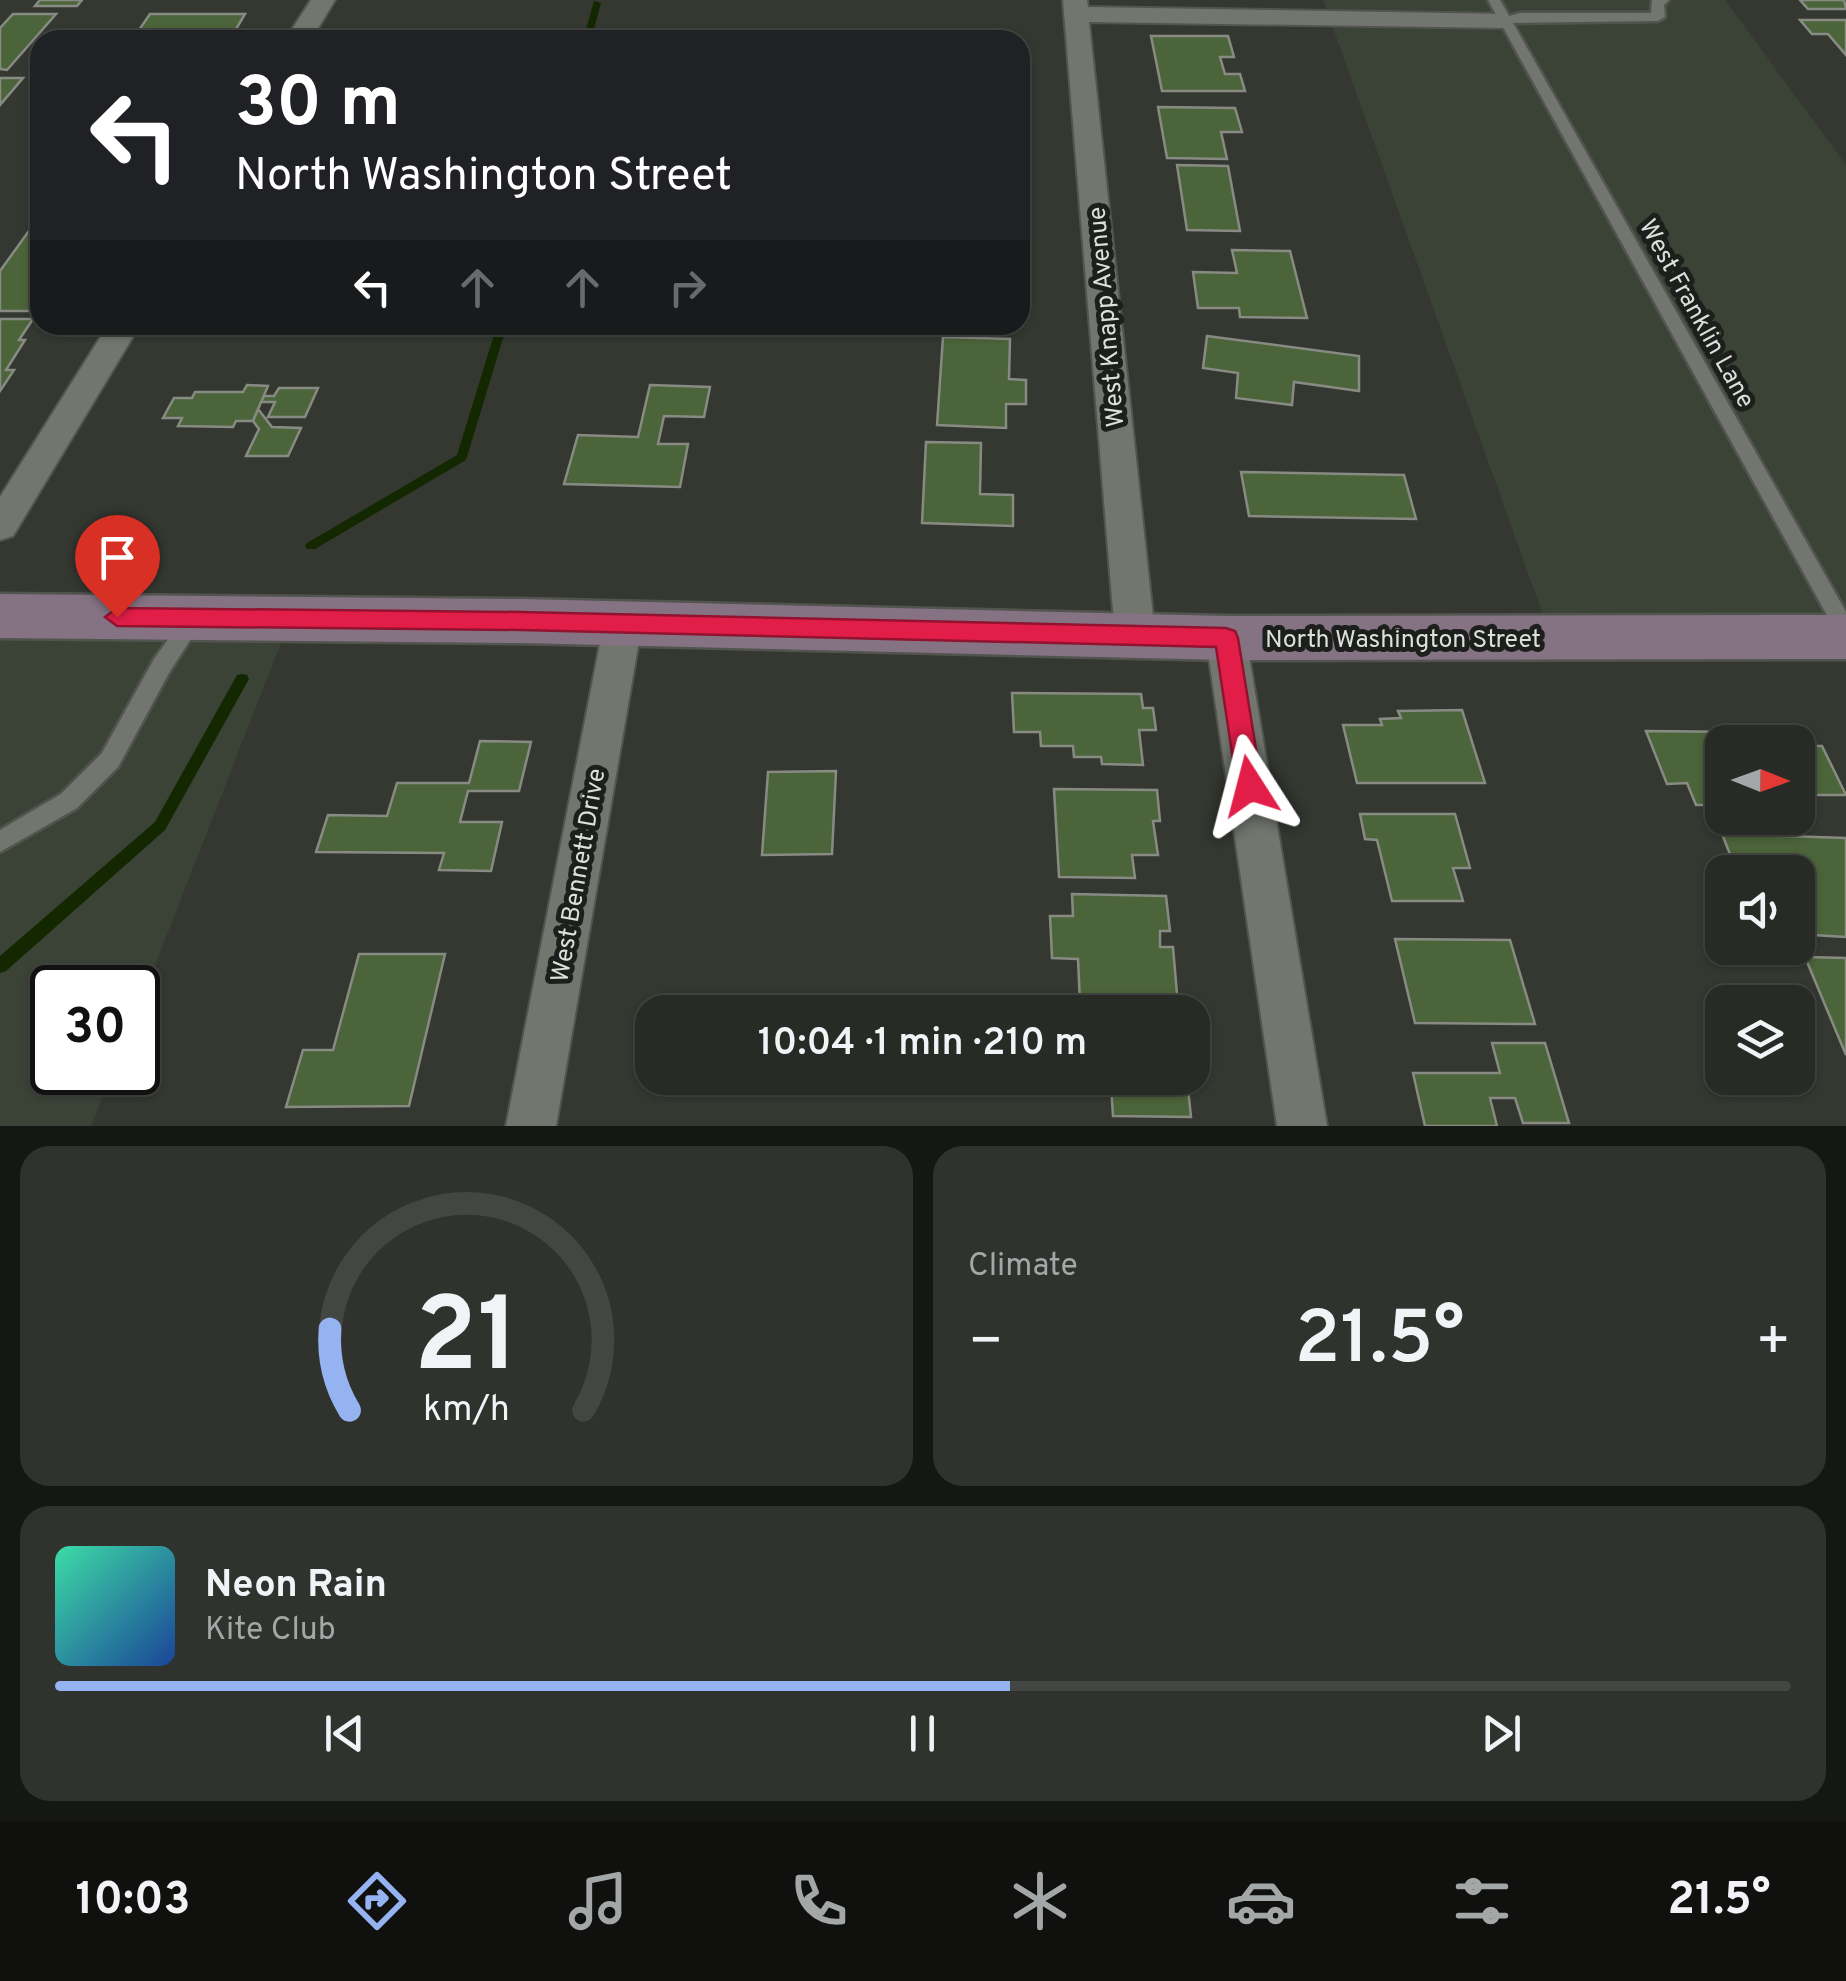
<!DOCTYPE html>
<html lang="en">
<head>
<meta charset="utf-8">
<style>
	:root { --surface:#272a25; --page:#2f322d; --text:#f1f3f6; --muted:#a4a7a7; --line:#434642; --accent:#95b2f1 }
	body { margin:0; font-family:Overpass,sans-serif; background:var(--page); color:var(--text); height:100vh; display:flex; flex-direction:column; font-size:38px; white-space:nowrap }
	* { box-sizing:border-box; margin:0 }
	p { font-size:32px; color:var(--muted) }
	.icon { flex:none; width:55px; height:55px; fill:none; stroke:currentColor; stroke-width:2; stroke-linecap:round; stroke-linejoin:round }
	.map { position:relative; height:1126px; overflow:hidden }
	.sheet { display:flex; flex-direction:column; gap:20px; padding:20px; background:#151714; flex:1 }
	.sheet>* { flex:none }
	.banner { position:absolute; left:30px; top:30px; width:1000px; height:305px; border-radius:30px; box-shadow:0 2px 8px #0004,0 0 0 2px var(--line); background:#202124; color:#fff; overflow:hidden }
	.needle { width:65px; rotate:91deg }
	.controls { position:absolute; left:1705px; top:725px; display:grid; gap:20px }
	.controls a { display:grid; place-items:center; width:110px; height:110px; border-radius:20px; background:var(--surface); box-shadow:0 2px 8px #0004,0 0 0 2px var(--line); font-size:50px }
	.speed { position:absolute; left:30px; top:965px; display:flex; gap:20px; font-size:50px; font-weight:700; text-align:center }
	.speed>* { display:grid; place-content:center; width:130px; height:130px; border-radius:50%; background:var(--surface); box-shadow:0 2px 8px #0004,0 0 0 2px var(--line); line-height:1 }
	.speed .limit { border:5px solid #111; border-radius:15px; background:#fff; color:#111 }
	.pin { position:absolute; display:grid; place-items:center; width:85px; height:85px; color:#fff; margin:-102px -42px; border-radius:50% 50% 50% 0; rotate:-45deg; box-shadow:0 0 10px #0007 }
	.pin .icon { rotate:45deg }
	.me { position:absolute; width:110px; margin:-55px; rotate:351deg; stroke-linejoin:round; filter:drop-shadow(0 0 8px #0008) }
	.turn { display:flex; align-items:center; gap:35px; height:210px; padding:0 40px; font-size:45px }
	.turn .icon { width:130px; height:130px; stroke-width:2.5 }
	.turn b { display:block; font-size:70px; line-height:85px }
	.lanes { display:flex; align-items:center; height:95px; padding:0 40px; background:#0003; justify-content:center; gap:50px; direction:ltr }
	.lanes .off { opacity:.35 }
	.big { font-size:75px; font-weight:600; line-height:1.1 }
	.sheet .card { flex:1; display:flex; flex-direction:column; justify-content:center; gap:15px; min-width:0; padding:0 35px; border-radius:30px; background:var(--page) }
	.sheet .dial { align-items:center; gap:0 }
	.dial svg { height:260px; overflow:visible; fill:none; stroke:var(--line); stroke-width:7; stroke-linecap:round; text-anchor:middle }
	.dial text { fill:var(--text); stroke:none }
	.song { display:flex; align-items:center; gap:30px }
	.cover { width:120px; height:120px; border-radius:15px; background:linear-gradient(135deg,hsl(160 70% 55%),hsl(220 70% 35%)) }
	.played { height:10px; border-radius:5px; background:linear-gradient(90deg,var(--accent) 55%,var(--line) 55%) }
	.keys { display:flex; justify-content:space-around; direction:ltr }
	.heat { display:flex; justify-content:space-between; align-items:center; font-size:55px; direction:ltr }
	.sheet .tiles { flex:1; display:grid; gap:20px; grid-template-columns:1fr 1fr }
	.card:last-child { grid-column:span 2 }
	.trip { position:absolute; left:635px; top:995px; width:575px; height:100px; border-radius:30px; background:var(--surface); box-shadow:0 2px 8px #0004,0 0 0 2px var(--line); font-weight:600; line-height:100px; text-align:center }
	.tab-bar { display:flex; height:160px; justify-content:space-around; align-items:center; background:#10110f; color:var(--muted) }
	.tab-bar .icon { width:70px; height:70px }
	.tab-bar .active { color:var(--accent) }
	.tab-bar b { font-size:45px; color:var(--text) }
	.map>svg:first-child { display:block }
	.built { fill:#3b4236 }
	.lines { fill:none; stroke-linecap:round; stroke-linejoin:round }
	.stream { fill:#132800; fill-rule:evenodd }
	.building { fill:#4c6439; stroke:#878b84; stroke-width:2.5 }
	.lane-casing { stroke:#52554f; stroke-width:5 }
	.street-casing { stroke:#52554f; stroke-width:4 }
	.secondary-casing { stroke:#52554f; stroke-width:5 }
	.lane { fill:#72766f; fill-rule:evenodd }
	.street { fill:#72766f; fill-rule:evenodd }
	.secondary { fill:#857384; fill-rule:evenodd }
	.route { fill:#e11d48; stroke:#92132f; stroke-width:2.5 }
	.labels { text-anchor:middle; stroke-width:10; stroke-linejoin:round; paint-order:stroke }
	.street-label { font-size:25px; fill:#dcdfda; stroke:#1d1f1c }
</style>
</head>
<body>
<div class="map">
<svg width="1846" height="1126" viewBox="0 0 1846 1126">
	<rect width="100%" height="100%" fill="#343831"/>
	<!-- built -->
	<path class="built" d="M1323,0H1725L1846,165V634L1549,632Z
		M0,621L288,625L138,1009V988H52V1072L112,1073L91,1126H0Z"/>
	<g class="lines">
		<!-- stream -->
		<path class="stream" d="M594,1L601,3L591,40H583Z
			M497,325H507L466,460L315,549H307L305,546L307,543L457,455Z
			M242,674L247,675L249,679L165,830L6,971L0,973V956L155,822L237,675Z"/>
	</g>
	<!-- building -->
	<path class="building" d="M40,0H82L77,6H35Z
		M1800,0H1844L1846,9H1808Z
		M13,14H56L7,70L0,69V28Z
		M150,14H245L232,36H196L194,40H147L154,30H139Z
		M1800,20H1846V55L1828,34H1812Z
		M937,36L998,37V40H937Z
		M1151,36H1228L1234,57H1220L1225,74H1240L1245,91H1162Z
		M0,78H23L0,105Z
		M1158,107L1235,108L1242,132H1221L1227,159L1167,158Z
		M1177,165L1228,166L1240,231L1187,230Z
		M31,228H40V305L36,311H0V271Z
		M1232,250L1290,251L1307,318L1240,317L1239,308H1198L1193,272L1237,273Z
		M0,319H33L19,340H25L6,370H14L0,391Z
		M1207,336L1359,356V391L1294,382L1292,405L1236,398L1238,373L1203,368Z
		M943,337L1010,339L1009,379L1026,380V404H1006V428L937,425Z
		M247,385L268,386L253,421H236L233,427L178,426L182,418H163L174,398H192L195,392H243Z
		M650,385L710,387L704,417L664,416L658,444H688L680,487L564,484L578,435L638,437Z
		M279,388H318L305,417H268L275,402H261L264,396H274Z
		M258,409L272,427L301,428L288,456H246L259,429L253,421Z
		M926,442L981,443L980,494L1013,495V526L922,523Z
		M1241,472L1404,475L1416,519L1249,516Z
		M1012,693L1141,694L1143,708H1153L1156,730H1139L1143,765L1102,764L1101,757H1074L1073,746H1041L1040,732H1014Z
		M1462,710L1485,783H1357L1343,725H1382L1380,719L1401,718L1398,711Z
		M1646,731L1743,732L1747,742H1722V805H1696L1687,783L1667,784Z
		M480,741L531,742L519,791H468L460,822H502L491,871L439,870L444,853L316,852L328,815L387,816L397,783H469Z
		M1798,746H1822L1846,795H1798Z
		M836,771L832,854L762,855L768,772Z
		M1054,789L1157,790L1160,821H1153L1158,855H1132L1135,878L1059,877Z
		M1360,814H1455L1470,868H1453L1463,901H1392L1377,840L1365,839Z
		M1722,834L1846,838V937L1813,935L1798,902V872H1737Z
		M1072,894L1166,896L1170,931H1160V947H1173L1178,1006L1080,1003L1078,959L1052,958L1050,916H1073Z
		M1395,939L1510,940L1535,1024L1415,1023Z
		M359,954H445L409,1106L286,1107L303,1050H333Z
		M1805,957L1846,958V1055Z
		M1492,1043H1545L1569,1123H1523L1515,1098H1490L1497,1126H1425L1413,1073H1500Z
		M1048,1078H1187L1191,1117L1113,1116L1111,1085L1049,1084Z"/>
	<g class="lines">
		<defs>
			<path id="lane" d="M1488,0H1500L1509,16L1520,13H1651L1652,0H1669L1664,5L1665,17L1658,21L1513,23L1846,612V639L1839,637Z
				M194,611L201,613L204,619L170,671L118,767L77,808L0,852V830L61,794L102,753L154,659L187,613Z"/>
			<path id="street" d="M311,0H335L311,40H285Z
				M1063,0H1087L1088,7L1505,14L1517,21L1505,28L1089,22L1155,635L1149,646L1135,650L1121,646L1115,635Z
				M108,325H140L13,536L0,540V497Z
				M623,608L637,612L642,623L556,1126H506L604,623L609,612Z
				M1226,623L1240,627L1246,638L1327,1126H1277L1206,638L1212,627Z"/>
			<path id="secondary" d="M0,594L521,599L1226,616L1846,615V659L1226,660L521,643L0,638Z"/>
		</defs>
		<!-- lane casing -->
		<use href="#lane" class="lane-casing"/>
		<!-- street casing -->
		<use href="#street" class="street-casing"/>
		<!-- secondary casing -->
		<use href="#secondary" class="secondary-casing"/>
		<!-- lane -->
		<use href="#lane" class="lane"/>
		<!-- street -->
		<use href="#street" class="street"/>
		<!-- secondary -->
		<use href="#secondary" class="secondary"/>
	</g>
	<!-- route -->
	<path class="route" d="M117,608L521,612L1226,628L1235,631L1238,638L1262,786L1259,794L1250,797L1240,794L1237,786L1216,647L521,630L117,626L105,617Z"/>
	<g class="labels">
		<!-- street labels -->
		<g class="street-label">
			<text transform="translate(1698 313) rotate(61)" y="9">West Franklin Lane</text>
			<text transform="translate(1105 317) rotate(-95)" y="9">West Knapp Avenue</text>
			<text x="1403" y="647">North Washington Street</text>
			<text transform="translate(577 875) rotate(-80)" y="9">West Bennett Drive</text>
		</g>
	</g>
</svg>
<div class="controls">
<a><svg class="needle" viewBox="-14 -14 28 28"><path d="M0-13l5 13h-10z" fill="#e53935"/><path d="M0 13l5-13h-10z" fill="#a4a7a7"/></svg></a>
<a><svg class="icon" aria-label="sound" viewBox="0 0 24 24"><path d="M4 9h4l5-4v14l-5-4H4zM17 9q2 3 0 6"/></svg></a>
<a><svg class="icon" aria-label="layers" viewBox="0 0 24 24"><path d="M12 4l9 5-9 5-9-5zM3 14l9 5 9-5"/></svg></a>
</div>
<div class="speed"><div class="limit">30</div></div>
<div class="pin" style="left:117px;top:617px;background:#d93025"><svg class="icon" aria-label="arrive" viewBox="0 0 24 24"><path d="M6 21V4h12l-3 4 3 4H6"/></svg></div>
<svg class="me" style="left:1250px;top:786px" viewBox="-20 -20 40 40"><path d="M0-17L14 15 0 8-14 15z" fill="#e11d48" stroke="#fff" stroke-width="4"/></svg>
<div class="trip">10:04 · 1 min · 210 m</div>
<div class="banner">
<div class="turn"><svg class="icon" aria-label="left" viewBox="0 0 24 24"><path d="M17 20v-9H6M10 6l-5 5 5 5"/></svg><div><b>30 m</b>North Washington Street</div></div>
<div class="lanes"><svg class="icon" aria-label="left" viewBox="0 0 24 24"><path d="M17 20v-9H6M10 6l-5 5 5 5"/></svg><svg class="icon off" aria-label="ahead" viewBox="0 0 24 24"><path d="M12 20V5M6 11l6-6 6 6"/></svg><svg class="icon off" aria-label="ahead" viewBox="0 0 24 24"><path d="M12 20V5M6 11l6-6 6 6"/></svg><svg class="icon off" aria-label="right" viewBox="0 0 24 24"><path d="M7 20v-9h11M14 6l5 5-5 5"/></svg></div>
</div>
</div>
<section class="sheet">
<div class="tiles">
<div class="card dial"><svg viewBox="0 0 100 80">
<path d="M14 69A42 42 0 1 1 86 69"/>
<path d="M14 69A42 42 0 0 1 8 44" stroke="#95b2f1"/>
<text x="50" y="56" font-size="32" font-weight="700">21</text>
<text x="50" y="72" font-size="11">km/h</text>
</svg></div>
<div class="card"><p>Climate</p>
<div class="heat"><a>−</a><b class="big">21.5°</b><a>+</a></div>
</div>
<div class="card">
<div class="song"><i class="cover"></i><div><b>Neon Rain</b><p>Kite Club</p></div></div>
<div class="played"></div>
<div class="keys"><svg class="icon" aria-label="previous" viewBox="0 0 24 24"><path d="M18 5L8 12l10 7zM5 5v14"/></svg><svg class="icon" aria-label="pause" viewBox="0 0 24 24"><path d="M8 5v14M16 5v14"/></svg><svg class="icon" aria-label="next" viewBox="0 0 24 24"><path d="M6 5l10 7-10 7zM19 5v14"/></svg></div>
</div>
</div>
</section>
<nav class="tab-bar">
<b>10:03</b>
<svg class="icon active" aria-label="directions" viewBox="0 0 24 24"><path d="M12 3l9 9-9 9-9-9zM9 14v-3h6M13 9l2 2-2 2"/></svg>
<svg class="icon" aria-label="music" viewBox="0 0 24 24"><path d="M9 18V5l10-2v13"/><circle cx="6" cy="18" r="3"/><circle cx="16" cy="16" r="3"/></svg>
<svg class="icon" aria-label="phone" viewBox="0 0 24 24"><path d="M5 4h4l2 5-3 2q2 4 5 5l2-3 5 2v4C11 20 4 13 5 4z"/></svg>
<svg class="icon" aria-label="climate" viewBox="0 0 24 24"><path d="M12 3v18M4 7l16 10M4 17L20 7"/></svg>
<svg class="icon" aria-label="car" viewBox="0 0 24 24"><path d="M5 17H2v-5l4-1 3-4h7l3 4 3 1v5h-3M9 17h6M6 11h13"/><circle cx="7" cy="17" r="2"/><circle cx="17" cy="17" r="2"/></svg>
<svg class="icon" aria-label="filters" viewBox="0 0 24 24"><path d="M4 7h16M4 17h16"/><circle cx="9" cy="7" r="2"/><circle cx="15" cy="17" r="2"/></svg>
<b>21.5°</b>
</nav>
</body>
</html>
